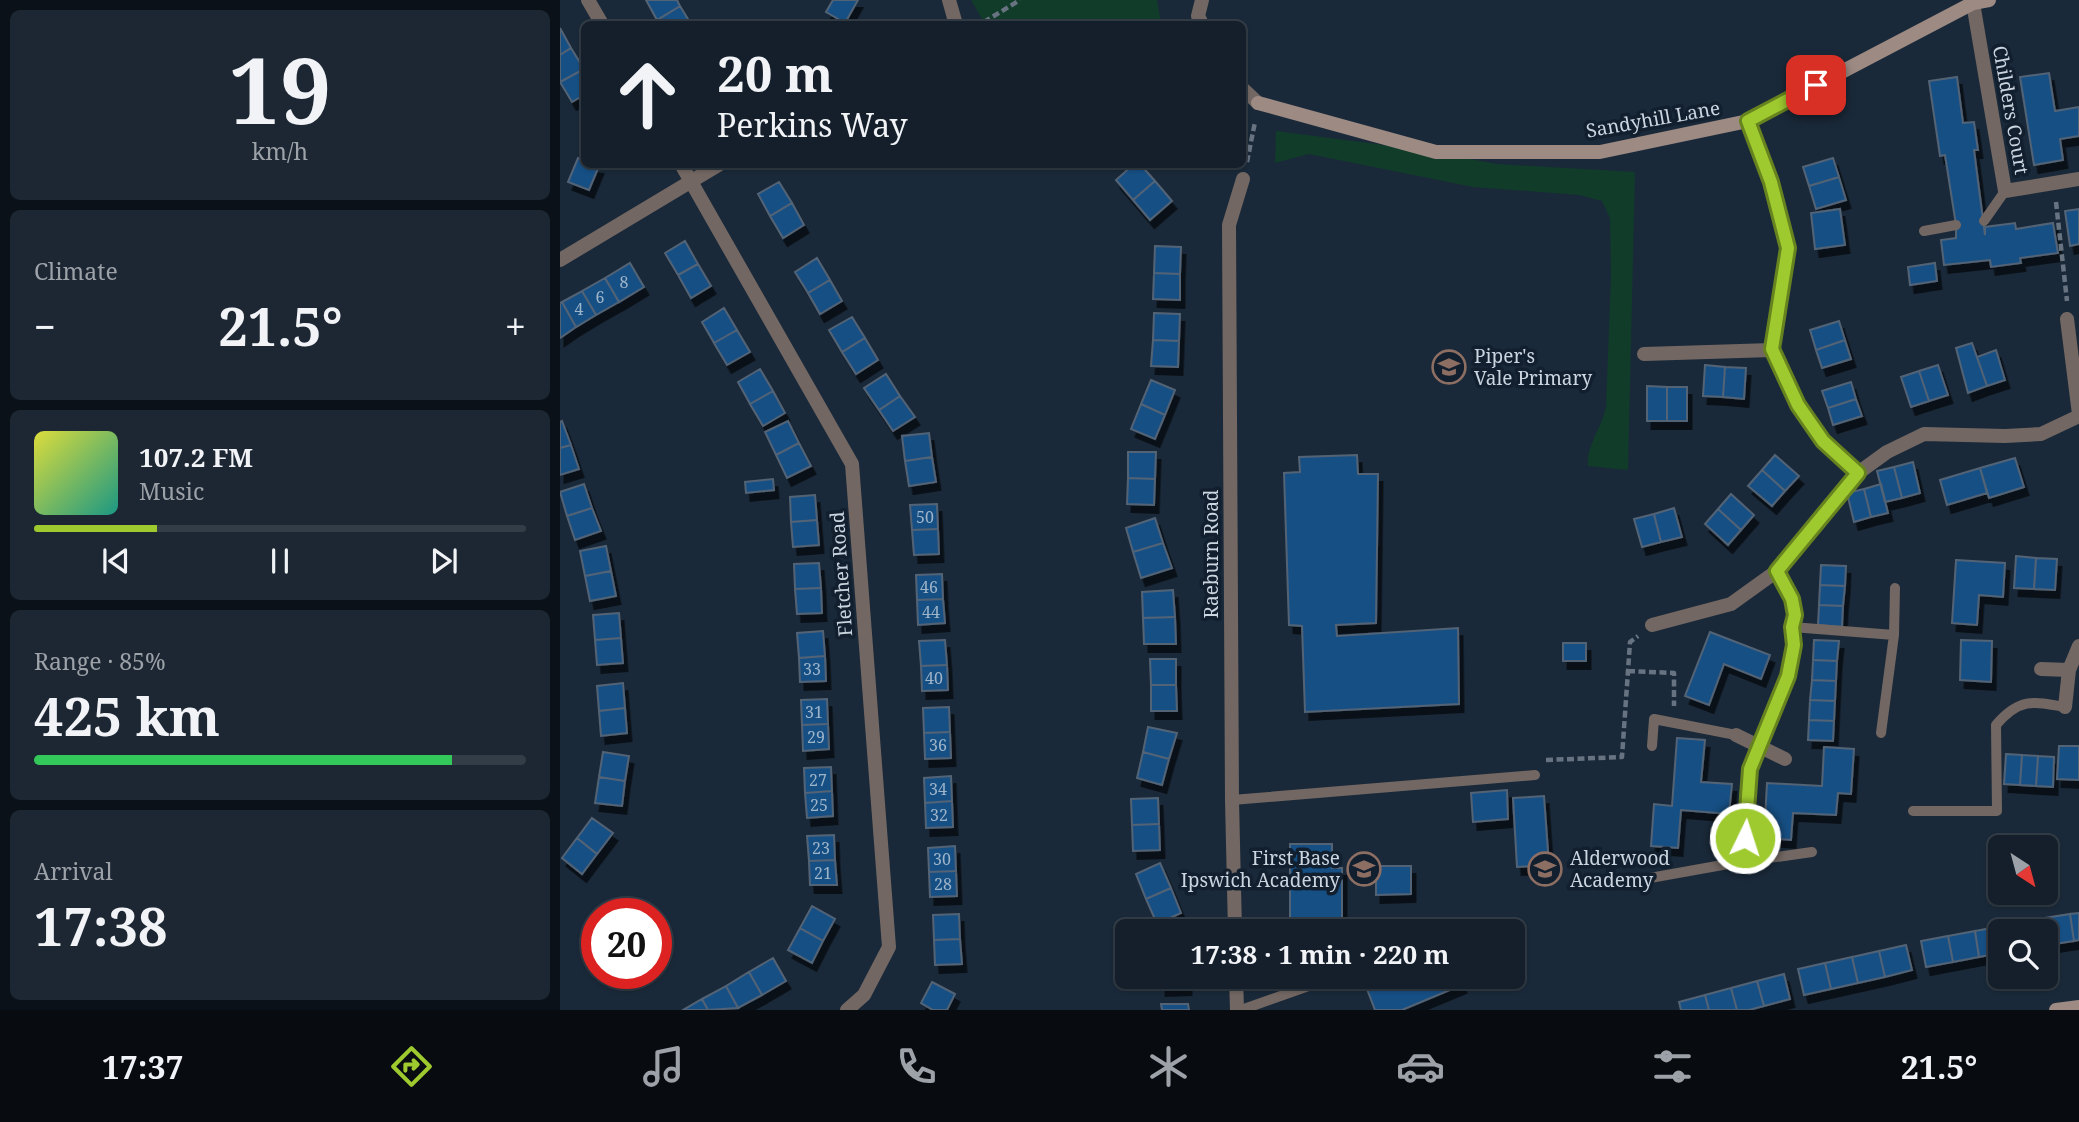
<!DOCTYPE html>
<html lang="en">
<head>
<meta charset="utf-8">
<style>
	:root { --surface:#141f2b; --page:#1d2733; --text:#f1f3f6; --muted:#9da2a9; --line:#333d47; --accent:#9eca2f }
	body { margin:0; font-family:"Noto Serif",serif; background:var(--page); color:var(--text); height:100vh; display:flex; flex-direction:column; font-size:26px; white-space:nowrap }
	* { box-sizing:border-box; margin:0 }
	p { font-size:23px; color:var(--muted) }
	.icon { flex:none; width:38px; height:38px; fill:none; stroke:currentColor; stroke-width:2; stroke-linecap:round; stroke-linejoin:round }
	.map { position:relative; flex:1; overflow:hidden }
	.drawer { display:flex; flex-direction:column; gap:10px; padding:10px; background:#0b1118; width:560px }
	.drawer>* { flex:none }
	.hud { position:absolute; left:21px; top:21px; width:665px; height:147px; border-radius:10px; box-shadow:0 2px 5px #0004,0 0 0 2px var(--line); background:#141f2b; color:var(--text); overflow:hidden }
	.needle { width:46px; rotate:144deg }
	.fabs { position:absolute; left:1428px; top:835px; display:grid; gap:14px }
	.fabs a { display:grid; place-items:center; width:70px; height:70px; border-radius:10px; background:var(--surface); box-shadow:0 2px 5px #0004,0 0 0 2px var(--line); font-size:35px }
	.speed { position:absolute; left:21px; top:898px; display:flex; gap:14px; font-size:35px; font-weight:700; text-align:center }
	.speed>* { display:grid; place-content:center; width:91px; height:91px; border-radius:50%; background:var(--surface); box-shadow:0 2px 5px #0004,0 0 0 2px var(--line); line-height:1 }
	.speed .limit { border:10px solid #d22; background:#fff; color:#111 }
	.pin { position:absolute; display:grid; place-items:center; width:60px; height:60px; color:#fff; margin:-30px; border-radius:14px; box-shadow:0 4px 10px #0006 }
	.me { position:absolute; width:77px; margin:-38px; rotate:4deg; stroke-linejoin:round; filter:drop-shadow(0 0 5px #0008) }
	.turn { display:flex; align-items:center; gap:24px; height:147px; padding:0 21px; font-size:32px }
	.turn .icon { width:91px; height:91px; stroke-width:2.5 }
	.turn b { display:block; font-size:49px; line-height:60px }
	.big { font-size:52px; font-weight:700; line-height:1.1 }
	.drawer .card { flex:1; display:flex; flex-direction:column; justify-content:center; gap:10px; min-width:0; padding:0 24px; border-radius:10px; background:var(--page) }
	.drawer .dial { align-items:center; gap:0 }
	.dial b { font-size:91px; line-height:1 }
	.song { display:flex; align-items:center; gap:21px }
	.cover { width:84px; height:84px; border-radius:10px; background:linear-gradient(135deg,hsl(60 70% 55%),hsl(170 70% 35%)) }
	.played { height:7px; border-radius:4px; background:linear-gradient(90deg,var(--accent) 25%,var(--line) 25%) }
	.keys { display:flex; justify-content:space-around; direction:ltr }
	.heat { display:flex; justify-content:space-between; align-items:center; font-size:38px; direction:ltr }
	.charge { height:10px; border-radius:5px; background:linear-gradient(90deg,#34c759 85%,var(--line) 0) }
	.trip { position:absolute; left:555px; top:919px; width:410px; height:70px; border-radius:10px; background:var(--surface); box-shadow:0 2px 5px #0004,0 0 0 2px var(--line); font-weight:700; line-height:70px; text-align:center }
	.dock { display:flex; height:112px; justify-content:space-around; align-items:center; background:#080c11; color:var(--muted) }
	.dock .icon { width:49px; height:49px }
	.dock .on { color:var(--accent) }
	.dock b { font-size:32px; color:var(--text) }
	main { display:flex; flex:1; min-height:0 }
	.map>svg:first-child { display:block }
	.green { fill:#113c2a }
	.building { fill:#194f84; stroke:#526376; stroke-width:2; filter:url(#shadow) }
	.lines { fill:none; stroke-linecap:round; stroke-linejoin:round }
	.path { stroke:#677381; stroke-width:4.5; stroke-dasharray:7 3.5; stroke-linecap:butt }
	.lane { stroke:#726762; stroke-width:10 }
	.street { stroke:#726762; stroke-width:14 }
	.secondary { stroke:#9c8a83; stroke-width:14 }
	.route-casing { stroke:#67831f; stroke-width:18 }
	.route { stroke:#9eca2f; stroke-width:12 }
	.labels { text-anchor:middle; stroke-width:7; stroke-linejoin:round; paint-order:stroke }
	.number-label { font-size:16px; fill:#9eb4c9 }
	.street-label { font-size:19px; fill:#cbd5e0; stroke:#111f2f }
	.poi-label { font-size:19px; fill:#cbd5e0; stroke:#111f2f; text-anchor:start }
</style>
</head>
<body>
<main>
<section class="drawer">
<div class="card dial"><b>19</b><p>km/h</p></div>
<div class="card"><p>Climate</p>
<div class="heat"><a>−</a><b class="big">21.5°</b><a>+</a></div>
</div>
<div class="card">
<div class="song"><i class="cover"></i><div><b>107.2 FM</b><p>Music</p></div></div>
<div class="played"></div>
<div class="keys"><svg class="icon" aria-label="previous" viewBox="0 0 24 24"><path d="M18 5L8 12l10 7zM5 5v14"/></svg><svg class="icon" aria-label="pause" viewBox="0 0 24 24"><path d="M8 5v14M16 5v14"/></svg><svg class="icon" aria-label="next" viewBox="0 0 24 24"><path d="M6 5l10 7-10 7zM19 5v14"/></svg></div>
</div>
<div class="card"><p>Range · 85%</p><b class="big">425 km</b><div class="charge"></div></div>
<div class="card"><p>Arrival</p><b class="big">17:38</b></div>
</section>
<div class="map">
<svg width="1519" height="1010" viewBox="0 0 1519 1010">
	<defs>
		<filter id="shadow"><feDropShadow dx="4.5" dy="8" stdDeviation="0" flood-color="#0009"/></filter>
	</defs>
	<rect width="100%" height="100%" fill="#1a2939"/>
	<!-- green -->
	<path class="green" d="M411,0H597L601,24H425Z
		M716,131L855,149L937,164L1075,172L1068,470L1028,466C1026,446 1042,427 1046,407L1051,276L1050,218L1042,201L1019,195L913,187L749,154L715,163Z"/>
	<!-- building -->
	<path class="building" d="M86,0H117L120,6L97,20Z
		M273,0H298L285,23L266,12Z
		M120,6L131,24H100L97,20Z
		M0,28L11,48L0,55Z
		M11,48L24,69L0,82V55Z
		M24,69V95L12,102L0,82Z
		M1489,73L1495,111L1519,107V136L1500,139L1503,160L1474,165L1460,77Z
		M1397,77L1403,123L1414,122L1418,150H1414L1425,235V227L1455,223L1456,229L1493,223L1498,253L1460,258L1461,263L1431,267L1430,260L1384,265L1381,240L1396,238V225L1385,155L1380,156L1369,81Z
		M18,158L24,160V164L39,166L29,190L8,182Z
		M1273,158L1279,177L1249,186L1243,167Z
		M574,164H580L595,181L573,200L556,180Z
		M1279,177L1286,200L1256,209L1249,186Z
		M595,181L612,201L590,220L573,200Z
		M219,182L232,203L210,216L198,194Z
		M232,203L244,225L223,238L210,216Z
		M1280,209L1285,245L1255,249L1251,213Z
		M1519,209V244L1510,246L1505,211Z
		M125,241L138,264L118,275L105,253Z
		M595,246L621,247L620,274L594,273Z
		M257,258L270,280L248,293L235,272Z
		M70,263L84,287L59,302L45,278Z
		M1375,263L1377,281L1350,285L1348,267Z
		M138,264L151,286L131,298L118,275Z
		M594,273L620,274V300L593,299Z
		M45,278L59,302L36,315L22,291Z
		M270,280L282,301L260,314L248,293Z
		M22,291L36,315L16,327L2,302Z
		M2,302L16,327L0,338V303Z
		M164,308L177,330L154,343L142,322Z
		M594,313L620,314L619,341L593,340Z
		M292,317L305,338L282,352L269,330Z
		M1279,321L1285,340L1256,350L1250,330Z
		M177,330L190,352L167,365L154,343Z
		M305,338L318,360L296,374L282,352Z
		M593,340L619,341L618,367L591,366Z
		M1285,340L1291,359L1262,368L1256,350Z
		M1412,343L1427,386L1408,393L1396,348Z
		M1436,350L1445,380L1427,386L1417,357Z
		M1145,365L1165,367L1163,397L1143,396Z
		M1378,365L1388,395L1369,401L1359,371Z
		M1165,367L1186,368L1184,399L1163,397Z
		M200,369L213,391L190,404L178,382Z
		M1359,371L1369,401L1351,407L1341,377Z
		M326,374L340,396L319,410L304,388Z
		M591,380L615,390L605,415L581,404Z
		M1291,382L1296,399L1268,408L1262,391Z
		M1087,386L1107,387V421H1087Z
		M1107,387H1127V421H1107Z
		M213,391L225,413L203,426L190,404Z
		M340,396L355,417L333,431L319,410Z
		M1296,399L1302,416L1273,425L1268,408Z
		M581,404L605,415L595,439L571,429Z
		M2,421L11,445L0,448V422Z
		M228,421L239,443L216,455L205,432Z
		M369,433L372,457L345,461L342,436Z
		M239,443L251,466L227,478L216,455Z
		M11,445L19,469L0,475V448Z
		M568,452H596L595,479L568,478Z
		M797,455L798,474H818L816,623L776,625L777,636L898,628L899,704L745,712L742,626L729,625L724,473L740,472L739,457Z
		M1215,455L1239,476L1225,491L1202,470Z
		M372,457L376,482L349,486L345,461Z
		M1455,458L1464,487L1429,498L1420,468Z
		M1353,462L1360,493L1342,498L1334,467Z
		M1334,467L1342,498L1325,502L1317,471Z
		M1420,468L1427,493L1387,505L1380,480Z
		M1202,470L1225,491L1212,506L1188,486Z
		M568,478L595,479L594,505L567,504Z
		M213,479L214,490L186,493L185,482Z
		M24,484L32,508L7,516L0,492Z
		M1321,484L1328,513L1311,517L1304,489Z
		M1304,489L1311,517L1294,522L1287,493Z
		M1171,494L1194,515L1181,530L1158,509Z
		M255,495L257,520L231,522L230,497Z
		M377,504L378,529L352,530L350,505Z
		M32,508L41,531L15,540L7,516Z
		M1114,508L1122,537L1101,542L1094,514Z
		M1158,509L1181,530L1168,545L1145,524Z
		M1094,514L1101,542L1082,547L1074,519Z
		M595,518L603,543L573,552L566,528Z
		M257,520L259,545L233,547L231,522Z
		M378,529L379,554L354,555L352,530Z
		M603,543L612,568L581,578L573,552Z
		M46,546L51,571L25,576L20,551Z
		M1456,556L1476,558L1474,589L1454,588Z
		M1476,558L1497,559L1495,590L1474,589Z
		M1396,560L1445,563L1443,597L1419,595L1417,625L1392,623Z
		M259,563L261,588L235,589L234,564Z
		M1261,565L1286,566L1285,586L1260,585Z
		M51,571L56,596L30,601L25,576Z
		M382,574L383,599L357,600L356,575Z
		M1260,585L1285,586L1283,606L1259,605Z
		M261,588L262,613L237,614L235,589Z
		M613,590L615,617L583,618L582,592Z
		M383,599L385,623L358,625L357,600Z
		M1259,605L1283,606L1282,627L1258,625Z
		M59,613L61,638L35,640L33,615Z
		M615,617L616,644H584L583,618Z
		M263,631L265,656L239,658L237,633Z
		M1150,632L1210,655L1201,679L1164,664L1149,705L1125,696Z
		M61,638L63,663L37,665L35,640Z
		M385,640L387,665L361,666L359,641Z
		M1254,640L1279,641L1277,661L1253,660Z
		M1401,640L1432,641L1431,682L1400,680Z
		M1003,643H1026V661H1003Z
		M265,656L266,681L240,682L239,658Z
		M590,659H616V685H591Z
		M1253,660L1277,661L1276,681L1252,680Z
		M387,665L388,690L362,691L361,666Z
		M1252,680L1276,681L1275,701L1250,700Z
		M63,683L65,708L39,711L37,686Z
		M591,685H616L617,711H591Z
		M267,699L268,724L242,725L241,700Z
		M1250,700L1275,701L1274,721L1249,720Z
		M389,707L390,732L364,733L363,708Z
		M65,708L67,733L41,736L39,711Z
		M1249,720L1274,721L1273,741L1248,740Z
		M268,724L269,749L243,751L242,725Z
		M588,727L617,733L609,759L583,752Z
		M390,732L391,758L365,759L364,733Z
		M1117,738L1145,740L1141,782L1172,784L1169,814L1121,810L1118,848L1091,846L1094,804L1112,806Z
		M1499,746H1519V780L1497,779Z
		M1264,747L1294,749L1291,794L1278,793L1276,815L1233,813L1231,840L1204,838L1207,783L1262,786Z
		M43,752L69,756L65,781L39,777Z
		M583,752L609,759L602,785L577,778Z
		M1446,754L1462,755L1460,785L1444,784Z
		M1462,755L1478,756L1476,786L1460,785Z
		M1478,756L1494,757L1493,787L1476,786Z
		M271,767L272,791L245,793L244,768Z
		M391,776L392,801L365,803L364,778Z
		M39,777L65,781L62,806L35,803Z
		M947,790L948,819L913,822L911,793Z
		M272,791L273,816L247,818L245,793Z
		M984,796L989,865L957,867L953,798Z
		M598,798L599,824L572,825L571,799Z
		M392,801L393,827L366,828L365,803Z
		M32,818L53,833L37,854L17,838Z
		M599,824L600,850L573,851L572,825Z
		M274,835L275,860L249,861L247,836Z
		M17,838L37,854L22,874L2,858Z
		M730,844H772V868H782V931H730Z
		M395,846L396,871L369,872L368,848Z
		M275,860L277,885H250L249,861Z
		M600,863L611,888L586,899L576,874Z
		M816,866H851V894L816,895Z
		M396,871L397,896L370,897L369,872Z
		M611,888L621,913L597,924L586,899Z
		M252,906L275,919L263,941L240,928Z
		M1519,913V940L1514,941L1510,914Z
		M399,914L400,939L374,940L373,915Z
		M1510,914L1514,941L1488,945L1484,918Z
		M1469,921L1470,931H1443L1442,926Z
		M1442,926L1440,953L1419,957L1415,931Z
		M240,928L263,941L252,963L228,950Z
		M1415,931L1419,957L1393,962L1388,936Z
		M1388,936L1393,962L1366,967L1361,941Z
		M400,939L402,964L375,965L374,940Z
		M1346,945L1352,970L1325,977L1319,951Z
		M1319,951L1325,977L1298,983L1292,957Z
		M1292,957L1298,983L1271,989L1265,963Z
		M213,958L226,981L202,995L189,972Z
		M1265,963L1271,989L1244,995L1238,969Z
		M189,972L202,995L178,1008L166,986Z
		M1224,974L1230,999L1204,1006L1197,981Z
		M601,976H627V987L601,988Z
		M802,976H899L902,985L842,1010H815Z
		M1197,981L1204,1006L1189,1010H1177L1171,988Z
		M372,982L395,994L387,1010H373L361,1003Z
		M166,986L178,1008L148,1010L142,999Z
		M1171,988L1177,1010H1149L1145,995Z
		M1145,995L1149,1010H1121L1119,1002Z
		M142,999L148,1010H123Z
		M601,1004H628L629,1010H602Z"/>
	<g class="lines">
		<!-- path -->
		<path class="path" d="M424,22L460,0
			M687,162L695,122
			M1496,202L1507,301
			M1068,671L1114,673V706
			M986,760L1062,757L1070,642L1078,636"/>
		<!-- lane -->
		<path class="lane" d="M1424,221L1445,191
			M1364,231L1396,225
			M1232,627L1334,635L1321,733
			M1334,635L1335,588
			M1092,746L1094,719L1176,735
			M672,800L975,775
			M1353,811H1437L1436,725C1459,698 1473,701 1505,707
			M1184,861L1190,769L1199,748
			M1079,880L1168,864L1252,852
			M681,1010L774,977"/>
		<!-- street -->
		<path class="street" d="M28,0L42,24
			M389,0L395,21L391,24
			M1413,3L1445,191L1519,179
			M642,24L638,16L642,0
			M682,88L698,103
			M1188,121L1211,182L1228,248L1212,350L1238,405L1263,441L1298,473
			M121,164L292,464L329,947L304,995L287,1010
			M0,260L160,164
			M1507,319L1519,414
			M1084,354L1212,350
			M1092,625L1171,604L1217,571L1298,473L1327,452L1364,434L1445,436L1481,434L1519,416
			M1481,669L1509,670
			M1505,707L1509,670L1519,646
			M1176,735L1225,759
			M1199,748L1228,676L1234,644L1232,627L1235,615L1232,599L1217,571
			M675,931L672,800L669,225L683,179
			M676,976L677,1010"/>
		<!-- secondary -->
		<path class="secondary" d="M698,103L876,152H1040L1188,121L1413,3L1429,0
			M1496,1010L1519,1007"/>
	</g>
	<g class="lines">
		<defs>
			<path id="route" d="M1185,838L1190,769L1228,676L1234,645L1232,627L1235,615L1232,599L1217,571L1298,473L1263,441L1238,405L1212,349L1228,248L1211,182L1188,121L1256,85"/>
		</defs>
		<!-- route casing -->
		<use href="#route" class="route-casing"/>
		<!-- route -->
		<use href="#route" class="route"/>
	</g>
	<!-- icons -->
	<defs>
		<symbol id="school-ring" viewBox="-11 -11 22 22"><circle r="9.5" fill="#111f2f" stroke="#8d6e63" stroke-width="1.5"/><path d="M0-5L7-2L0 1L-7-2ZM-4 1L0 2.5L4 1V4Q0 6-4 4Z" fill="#8d6e63"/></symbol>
	</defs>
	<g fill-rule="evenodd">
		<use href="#school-ring" x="870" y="348" width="38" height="38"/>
		<use href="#school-ring" x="785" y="850" width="38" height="38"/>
		<use href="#school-ring" x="966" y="850" width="38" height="38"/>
	</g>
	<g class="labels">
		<!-- number labels -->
		<g class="number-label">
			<text x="64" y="288">8</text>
			<text x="40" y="303">6</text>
			<text x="19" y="315">4</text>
			<text x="365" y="523">50</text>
			<text x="369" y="593">46</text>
			<text x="371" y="618">44</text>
			<text x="252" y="675">33</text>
			<text x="374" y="684">40</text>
			<text x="254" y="718">31</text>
			<text x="256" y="743">29</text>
			<text x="378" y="751">36</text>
			<text x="258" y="786">27</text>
			<text x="378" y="795">34</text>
			<text x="259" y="811">25</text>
			<text x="379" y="821">32</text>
			<text x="261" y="854">23</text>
			<text x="382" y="865">30</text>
			<text x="263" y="879">21</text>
			<text x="383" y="890">28</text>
		</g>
		<!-- street labels -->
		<g class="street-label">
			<text transform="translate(1451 110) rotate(80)" y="7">Childers Court</text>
			<text transform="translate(1093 119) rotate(-10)" y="7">Sandyhill Lane</text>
			<text transform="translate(651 554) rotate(-90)" y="7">Raeburn Road</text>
			<text transform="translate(281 574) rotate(-94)" y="7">Fletcher Road</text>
		</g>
		<!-- poi labels -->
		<g class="poi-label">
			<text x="914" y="363">Piper's<tspan x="914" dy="22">Vale Primary</tspan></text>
			<text x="780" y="865" text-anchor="end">First Base<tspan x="780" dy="22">Ipswich Academy</tspan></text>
			<text x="1010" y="865">Alderwood<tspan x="1010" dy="22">Academy</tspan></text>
		</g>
	</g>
</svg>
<div class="fabs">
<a><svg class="needle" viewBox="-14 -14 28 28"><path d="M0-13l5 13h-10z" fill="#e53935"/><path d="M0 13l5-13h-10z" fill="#9da2a9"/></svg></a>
<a><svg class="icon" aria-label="search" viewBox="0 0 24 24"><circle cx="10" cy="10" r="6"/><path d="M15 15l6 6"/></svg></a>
</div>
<div class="speed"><div class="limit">20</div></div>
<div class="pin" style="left:1256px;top:85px;background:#d93025"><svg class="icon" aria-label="arrive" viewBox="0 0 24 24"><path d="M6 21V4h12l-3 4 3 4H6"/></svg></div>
<svg class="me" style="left:1185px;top:838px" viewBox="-20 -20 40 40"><circle r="17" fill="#9eca2f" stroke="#fff" stroke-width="3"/><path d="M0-11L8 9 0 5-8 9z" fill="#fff"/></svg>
<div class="trip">17:38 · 1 min · 220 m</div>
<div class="hud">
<div class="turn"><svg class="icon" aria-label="ahead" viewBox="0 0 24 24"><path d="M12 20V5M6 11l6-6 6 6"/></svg><div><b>20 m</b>Perkins Way</div></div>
</div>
</div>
</main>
<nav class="dock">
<b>17:37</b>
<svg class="icon on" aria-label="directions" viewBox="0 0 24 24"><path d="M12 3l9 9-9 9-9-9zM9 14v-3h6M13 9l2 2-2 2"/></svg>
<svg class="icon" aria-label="music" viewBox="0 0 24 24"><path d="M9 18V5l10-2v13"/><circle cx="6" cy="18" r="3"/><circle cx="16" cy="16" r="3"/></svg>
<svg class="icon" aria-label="phone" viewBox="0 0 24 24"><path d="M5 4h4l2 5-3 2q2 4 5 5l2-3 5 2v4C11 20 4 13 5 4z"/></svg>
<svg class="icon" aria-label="climate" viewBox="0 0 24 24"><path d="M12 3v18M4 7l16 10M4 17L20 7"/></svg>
<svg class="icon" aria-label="car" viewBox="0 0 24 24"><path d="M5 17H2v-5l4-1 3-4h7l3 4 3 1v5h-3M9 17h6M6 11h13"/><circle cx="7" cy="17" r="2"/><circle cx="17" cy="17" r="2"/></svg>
<svg class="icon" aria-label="filters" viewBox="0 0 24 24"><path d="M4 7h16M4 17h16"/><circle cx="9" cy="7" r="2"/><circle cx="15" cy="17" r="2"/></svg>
<b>21.5°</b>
</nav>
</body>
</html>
